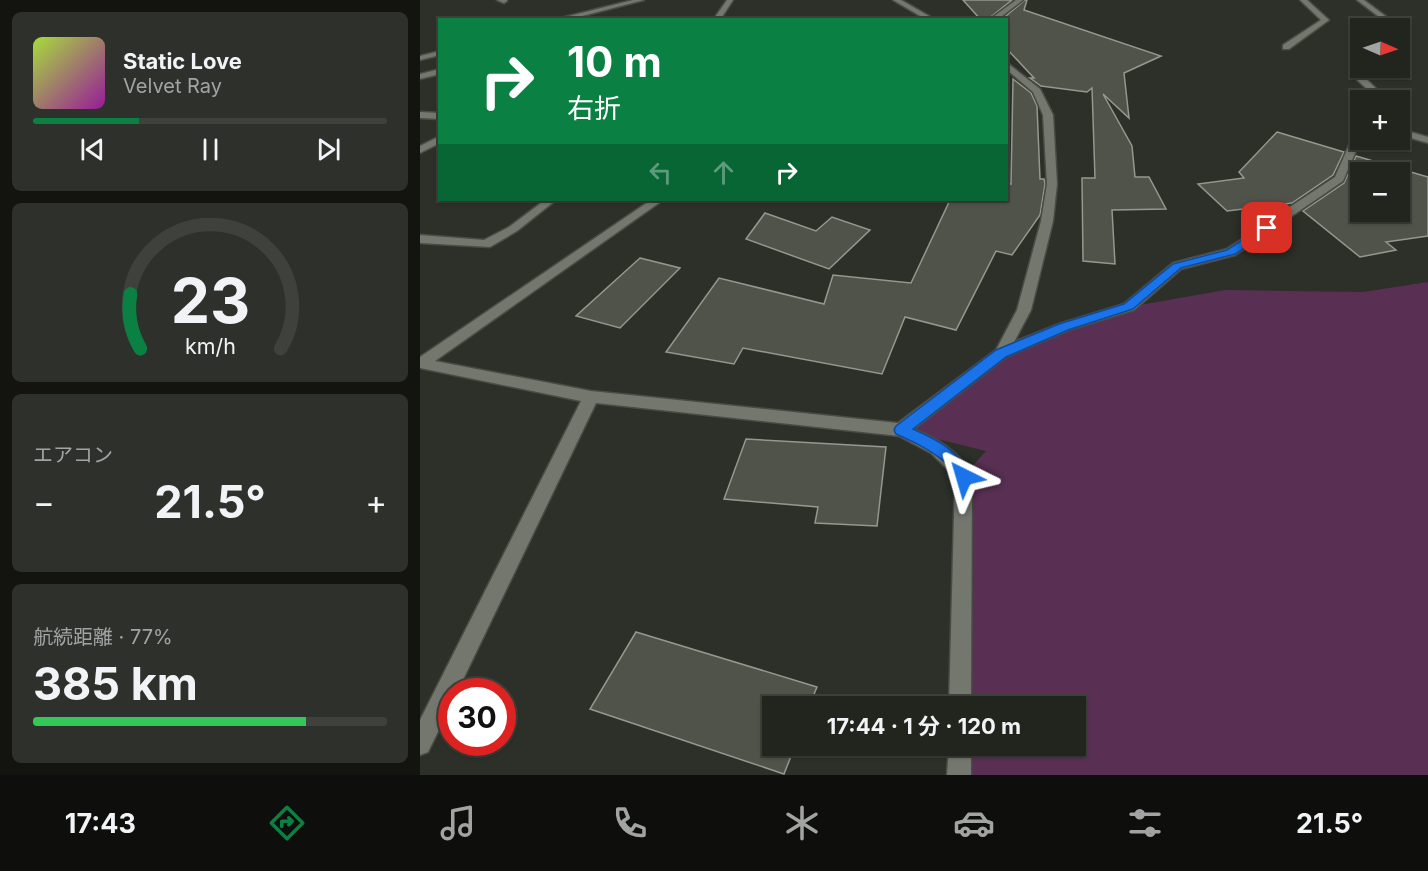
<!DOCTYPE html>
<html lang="ja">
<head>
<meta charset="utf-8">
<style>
	:root { --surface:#22241e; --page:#2e302b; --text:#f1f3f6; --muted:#a2a4a4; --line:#3f413c; --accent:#0b8043 }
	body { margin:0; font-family:Inter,"Noto Sans JP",sans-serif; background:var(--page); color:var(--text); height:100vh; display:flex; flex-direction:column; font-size:22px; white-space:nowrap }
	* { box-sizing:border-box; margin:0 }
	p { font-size:20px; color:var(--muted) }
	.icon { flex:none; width:33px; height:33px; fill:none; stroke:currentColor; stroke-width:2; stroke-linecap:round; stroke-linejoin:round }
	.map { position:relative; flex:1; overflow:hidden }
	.sheet { display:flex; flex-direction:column; gap:12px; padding:12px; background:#131410; width:420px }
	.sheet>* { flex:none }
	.top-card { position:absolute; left:18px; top:18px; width:570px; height:183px; border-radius:0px; box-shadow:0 2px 4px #0004,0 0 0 2px var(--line); background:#0b8043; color:#fff; overflow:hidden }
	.needle { width:39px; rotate:92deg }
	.controls { position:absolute; left:930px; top:18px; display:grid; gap:12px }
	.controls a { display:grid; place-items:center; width:60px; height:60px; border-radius:0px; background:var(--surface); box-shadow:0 2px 4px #0004,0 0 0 2px var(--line); font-size:30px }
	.speed { position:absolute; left:18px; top:678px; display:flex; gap:12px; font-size:30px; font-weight:700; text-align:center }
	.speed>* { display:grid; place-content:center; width:78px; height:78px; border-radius:50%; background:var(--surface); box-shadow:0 2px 4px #0004,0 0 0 2px var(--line); line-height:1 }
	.speed .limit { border:9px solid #d22; background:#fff; color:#111 }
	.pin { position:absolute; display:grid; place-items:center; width:51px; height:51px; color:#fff; margin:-26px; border-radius:12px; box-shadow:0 3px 9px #0006 }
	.me { position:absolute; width:66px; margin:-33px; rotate:320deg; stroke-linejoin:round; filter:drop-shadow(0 0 4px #0008) }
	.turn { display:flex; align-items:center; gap:21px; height:126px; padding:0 30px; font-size:27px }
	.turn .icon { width:78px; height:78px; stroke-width:2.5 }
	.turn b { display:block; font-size:42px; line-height:51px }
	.lanes { display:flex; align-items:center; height:57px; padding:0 30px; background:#0003; justify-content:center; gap:30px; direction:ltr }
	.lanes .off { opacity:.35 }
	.big { font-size:45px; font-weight:700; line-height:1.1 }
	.sheet .widget { flex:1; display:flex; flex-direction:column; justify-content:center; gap:9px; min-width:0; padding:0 21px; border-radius:9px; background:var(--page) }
	.sheet .dial { align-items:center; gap:0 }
	.dial svg { height:156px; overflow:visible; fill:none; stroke:var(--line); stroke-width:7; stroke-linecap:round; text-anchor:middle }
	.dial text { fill:var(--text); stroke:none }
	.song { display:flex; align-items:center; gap:18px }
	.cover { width:72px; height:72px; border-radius:9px; background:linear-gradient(135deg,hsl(80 70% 55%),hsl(300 70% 35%)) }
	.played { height:6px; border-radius:3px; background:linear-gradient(90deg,var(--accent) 30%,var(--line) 30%) }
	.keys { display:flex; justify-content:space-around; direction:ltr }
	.heat { display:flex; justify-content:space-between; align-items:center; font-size:33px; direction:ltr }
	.charge { height:9px; border-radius:4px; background:linear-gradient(90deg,#34c759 77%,var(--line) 0) }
	.trip { position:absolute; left:342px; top:696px; width:324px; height:60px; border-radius:0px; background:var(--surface); box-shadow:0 2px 4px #0004,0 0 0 2px var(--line); font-weight:700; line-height:60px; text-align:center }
	.menu { display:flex; height:96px; justify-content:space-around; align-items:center; background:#0e0e0c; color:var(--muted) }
	.menu .icon { width:42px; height:42px }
	.menu .current { color:var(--accent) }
	.menu b { font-size:27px; color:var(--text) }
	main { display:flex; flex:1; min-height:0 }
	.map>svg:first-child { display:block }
	.green { fill:#593053 }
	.building { fill:#4f534a; stroke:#94988e; stroke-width:1.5; fill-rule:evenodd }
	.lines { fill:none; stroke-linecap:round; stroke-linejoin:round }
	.minor-casing { stroke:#494b45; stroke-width:3 }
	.minor { fill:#73776e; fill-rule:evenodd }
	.route { fill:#1a73e8; stroke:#114b97; stroke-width:1.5 }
</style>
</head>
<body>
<main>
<section class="sheet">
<div class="widget">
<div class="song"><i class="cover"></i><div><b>Static Love</b><p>Velvet Ray</p></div></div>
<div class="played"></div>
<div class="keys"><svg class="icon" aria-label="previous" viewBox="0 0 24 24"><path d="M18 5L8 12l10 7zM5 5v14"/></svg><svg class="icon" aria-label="pause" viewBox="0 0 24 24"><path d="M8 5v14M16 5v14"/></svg><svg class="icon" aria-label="next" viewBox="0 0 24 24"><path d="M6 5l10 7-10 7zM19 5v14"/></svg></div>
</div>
<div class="widget dial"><svg viewBox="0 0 100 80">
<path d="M14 69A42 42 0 1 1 86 69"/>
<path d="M14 69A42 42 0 0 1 9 41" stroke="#0b8043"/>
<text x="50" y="56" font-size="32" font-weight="700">23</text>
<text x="50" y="72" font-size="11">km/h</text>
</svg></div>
<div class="widget"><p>エアコン</p>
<div class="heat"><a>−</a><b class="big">21.5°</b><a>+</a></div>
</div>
<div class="widget"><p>航続距離 · 77%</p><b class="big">385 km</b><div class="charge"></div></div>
</section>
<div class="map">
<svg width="1008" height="775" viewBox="0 0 1008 775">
	<rect width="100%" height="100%" fill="#2d3028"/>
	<!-- green -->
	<path class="green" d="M1008,282V775H539L540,746H656V706H540L544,476L566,451L481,430L581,353L709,307L805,290L943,292Z"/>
	<!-- building -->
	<path class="building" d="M543,0H592L567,20H561Z
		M605,0H607L604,10L741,56L704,73L709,118L683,94L712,146L715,177H729L746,209L692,210L695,264L663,261L662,178H675L672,88L667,92L621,86L610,78H614L586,48V20H581Z
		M593,79L611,93L617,106L620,179H624L625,184L620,215L592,255L576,251L536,330L485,317L462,374L323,348L314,364L246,352L299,278L404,304L413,275L491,283L530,200H586V183L591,184Z
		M857,132L924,152L913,175L872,203L807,211L778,184L824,178L819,172Z
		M936,156L1008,177V236L966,242L976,250L940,257L883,211L924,183ZM940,172H980V212H940Z
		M345,213L396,231L412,217L450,230L409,269L326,239Z
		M220,258L260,268L200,328L156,316Z
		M326,439L466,447L457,526L395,523L398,507L304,499Z
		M216,632L397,687L389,706H352V746H375L364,774L170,709Z"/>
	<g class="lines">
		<defs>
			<path id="minor" d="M77,0H87V1L84,3Z
				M213,0H224L147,20H133Z
				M307,0H313L300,20H293Z
				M473,0H481L516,20H507Z
				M596,0H603L577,20H569Z
				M880,0H887L909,20L869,49H863V45L901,20Z
				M937,0H944L972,21L974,28H968L967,23Z
				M20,51V55L0,60V56Z
				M937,55H940L938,63L942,75L968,100H959L935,78L930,62Z
				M586,62L620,89L633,115L637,184L633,221L611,310L594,342L639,324L704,304L753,263L807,249L915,177L930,143L940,136V140H944L939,144L923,181L815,255L761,269L714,310L649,330L586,357L494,429C517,439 541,452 552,476L551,706H529L535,477L511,453L479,436L176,403L37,692H32V703L8,752L0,755V720L161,401L0,368V357L231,200H243L15,361L171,391L478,423L576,350L597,310L621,221L627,184L623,115L613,92L586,69Z
				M20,69V74L0,79V74Z
				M0,112L20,113V119L0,118Z
				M980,129L1008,137V143L980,135Z
				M20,136V143L0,153V146Z
				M125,200H136L97,231L70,247L0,243V235L64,240L89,227Z
				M529,746H551V775H527Z"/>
		</defs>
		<!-- minor casing -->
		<use href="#minor" class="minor-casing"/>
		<!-- minor -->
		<use href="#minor" class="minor"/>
	</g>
	<!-- route -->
	<path class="route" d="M847,224L851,225V230L815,254L761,268L713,309L648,330L586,357L493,429C518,440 539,451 552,477L549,481C535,486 535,470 526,463C511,450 494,442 476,434L474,430L476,426L576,350L639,324L704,304L753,264L807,250Z"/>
</svg>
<div class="controls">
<a><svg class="needle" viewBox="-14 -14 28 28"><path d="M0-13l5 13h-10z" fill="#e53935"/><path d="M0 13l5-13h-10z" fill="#a2a4a4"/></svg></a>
<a>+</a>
<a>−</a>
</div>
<div class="speed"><div class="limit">30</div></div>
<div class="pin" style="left:847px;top:228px;background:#d93025"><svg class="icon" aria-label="arrive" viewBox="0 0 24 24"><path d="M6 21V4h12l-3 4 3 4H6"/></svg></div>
<svg class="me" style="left:544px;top:477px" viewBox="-20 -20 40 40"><path d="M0-17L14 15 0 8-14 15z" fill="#1a73e8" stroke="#fff" stroke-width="4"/></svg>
<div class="trip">17:44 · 1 分 · 120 m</div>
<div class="top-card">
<div class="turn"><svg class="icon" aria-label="right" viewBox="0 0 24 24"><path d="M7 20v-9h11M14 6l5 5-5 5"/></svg><div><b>10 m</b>右折</div></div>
<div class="lanes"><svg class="icon off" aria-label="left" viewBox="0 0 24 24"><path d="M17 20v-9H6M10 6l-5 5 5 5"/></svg><svg class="icon off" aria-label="ahead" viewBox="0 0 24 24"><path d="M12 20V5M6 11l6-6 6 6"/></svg><svg class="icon" aria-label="right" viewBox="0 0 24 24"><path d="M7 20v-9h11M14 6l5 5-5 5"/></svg></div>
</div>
</div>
</main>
<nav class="menu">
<b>17:43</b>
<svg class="icon current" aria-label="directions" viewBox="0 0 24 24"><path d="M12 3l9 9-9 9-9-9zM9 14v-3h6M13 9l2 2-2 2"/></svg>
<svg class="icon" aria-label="music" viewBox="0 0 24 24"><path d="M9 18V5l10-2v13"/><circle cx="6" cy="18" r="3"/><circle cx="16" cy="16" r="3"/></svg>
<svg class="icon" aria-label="phone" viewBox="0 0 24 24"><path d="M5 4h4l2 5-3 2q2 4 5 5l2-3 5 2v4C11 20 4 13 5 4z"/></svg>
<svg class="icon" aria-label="climate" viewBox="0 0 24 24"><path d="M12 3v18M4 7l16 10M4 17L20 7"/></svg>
<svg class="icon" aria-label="car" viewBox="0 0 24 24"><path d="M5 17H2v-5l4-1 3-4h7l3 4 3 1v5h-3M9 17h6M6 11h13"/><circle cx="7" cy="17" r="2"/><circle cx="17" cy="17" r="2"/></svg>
<svg class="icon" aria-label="filters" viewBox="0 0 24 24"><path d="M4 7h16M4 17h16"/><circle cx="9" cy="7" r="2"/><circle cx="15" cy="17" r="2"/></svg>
<b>21.5°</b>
</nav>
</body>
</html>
